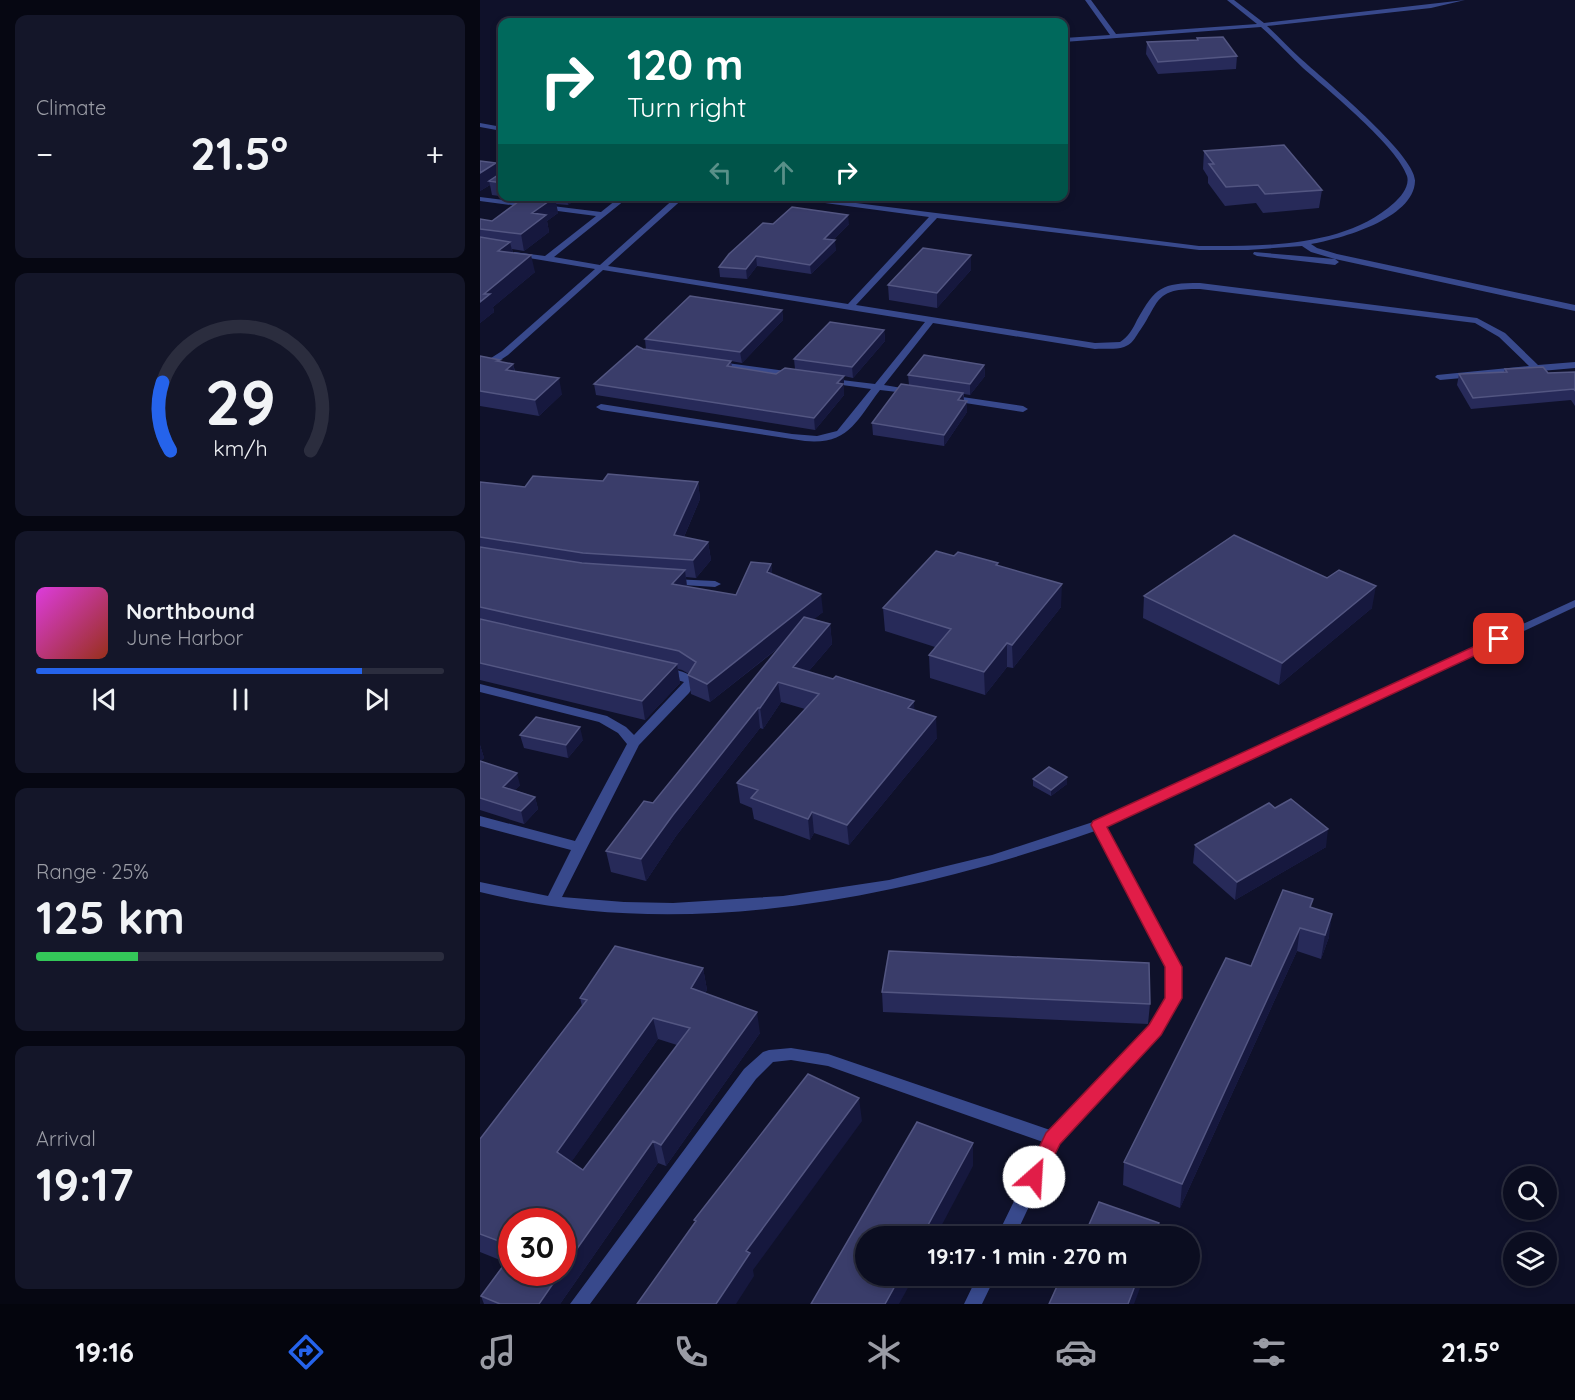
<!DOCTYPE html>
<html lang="en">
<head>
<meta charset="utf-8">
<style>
	:root { --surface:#0b0d20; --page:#141629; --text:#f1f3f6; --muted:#9a9ca5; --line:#2b2d3e; --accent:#2563eb }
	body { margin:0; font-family:Quicksand,sans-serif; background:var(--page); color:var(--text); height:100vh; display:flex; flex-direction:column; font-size:22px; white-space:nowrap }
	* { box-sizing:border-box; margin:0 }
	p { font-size:20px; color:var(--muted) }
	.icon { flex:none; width:33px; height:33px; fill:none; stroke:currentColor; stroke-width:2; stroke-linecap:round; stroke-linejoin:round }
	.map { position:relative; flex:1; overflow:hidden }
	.drawer { display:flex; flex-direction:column; gap:15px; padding:15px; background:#060712; width:480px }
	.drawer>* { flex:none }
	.guide { position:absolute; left:18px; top:18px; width:570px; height:183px; border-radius:12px; box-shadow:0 3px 9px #0003,0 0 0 2px var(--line); background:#00695c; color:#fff; overflow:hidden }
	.fabs { position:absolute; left:1023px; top:1166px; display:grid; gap:12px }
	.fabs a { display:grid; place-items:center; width:54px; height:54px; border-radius:50%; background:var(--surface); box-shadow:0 3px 9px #0003,0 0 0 2px var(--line); font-size:30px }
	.speed { position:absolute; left:18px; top:1208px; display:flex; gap:12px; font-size:30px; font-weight:700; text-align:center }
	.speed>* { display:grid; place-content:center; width:78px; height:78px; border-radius:50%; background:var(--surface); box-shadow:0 3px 9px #0003,0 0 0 2px var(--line); line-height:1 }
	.speed .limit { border:9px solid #d22; background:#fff; color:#111 }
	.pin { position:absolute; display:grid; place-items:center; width:51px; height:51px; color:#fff; margin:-26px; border-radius:12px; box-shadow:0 3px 9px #0006 }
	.me { position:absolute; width:66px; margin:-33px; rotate:26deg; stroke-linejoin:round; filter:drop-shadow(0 0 4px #0008) }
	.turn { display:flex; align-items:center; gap:21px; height:126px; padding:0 30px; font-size:27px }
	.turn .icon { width:78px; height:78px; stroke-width:2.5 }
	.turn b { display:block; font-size:42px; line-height:51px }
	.lanes { display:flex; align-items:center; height:57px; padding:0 30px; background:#0003; justify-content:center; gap:30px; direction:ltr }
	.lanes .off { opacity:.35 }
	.big { font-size:45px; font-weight:700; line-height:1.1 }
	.drawer .tile { flex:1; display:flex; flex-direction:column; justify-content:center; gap:9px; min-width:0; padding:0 21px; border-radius:12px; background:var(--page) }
	.drawer .dial { align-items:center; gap:0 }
	.dial svg { height:156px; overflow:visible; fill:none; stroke:var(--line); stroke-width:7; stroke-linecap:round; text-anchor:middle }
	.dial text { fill:var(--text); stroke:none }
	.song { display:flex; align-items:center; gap:18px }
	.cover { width:72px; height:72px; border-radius:9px; background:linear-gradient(135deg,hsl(300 70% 55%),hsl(10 70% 35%)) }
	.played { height:6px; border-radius:3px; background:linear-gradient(90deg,var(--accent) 80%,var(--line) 80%) }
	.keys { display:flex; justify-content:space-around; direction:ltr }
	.heat { display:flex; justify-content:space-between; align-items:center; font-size:33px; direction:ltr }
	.charge { height:9px; border-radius:4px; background:linear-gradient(90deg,#34c759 25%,var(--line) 0) }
	.trip { position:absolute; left:375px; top:1226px; width:345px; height:60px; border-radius:30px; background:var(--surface); box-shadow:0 3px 9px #0003,0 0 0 2px var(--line); font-weight:700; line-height:60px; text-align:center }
	.menu { display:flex; height:96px; justify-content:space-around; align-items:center; background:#04050d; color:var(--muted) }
	.menu .icon { width:42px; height:42px }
	.menu .on { color:var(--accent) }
	.menu b { font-size:27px; color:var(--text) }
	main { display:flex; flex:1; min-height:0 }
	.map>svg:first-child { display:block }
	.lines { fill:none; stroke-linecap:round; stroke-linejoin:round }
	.street { fill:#38498c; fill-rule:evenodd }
	.wall { fill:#272a59; fill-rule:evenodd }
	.shaded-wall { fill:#16183e }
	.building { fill:#3a3d6a; stroke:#535682; stroke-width:1.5; fill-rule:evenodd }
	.route { fill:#e11d48; stroke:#92132f; stroke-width:1.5 }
</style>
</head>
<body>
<main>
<section class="drawer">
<div class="tile"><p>Climate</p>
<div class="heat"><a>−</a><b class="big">21.5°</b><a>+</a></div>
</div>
<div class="tile dial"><svg viewBox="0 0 100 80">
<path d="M14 69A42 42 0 1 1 86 69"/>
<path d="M14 69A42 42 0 0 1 10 34" stroke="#2563eb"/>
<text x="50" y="56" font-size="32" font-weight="700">29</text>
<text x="50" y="72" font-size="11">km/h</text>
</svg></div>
<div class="tile">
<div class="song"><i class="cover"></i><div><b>Northbound</b><p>June Harbor</p></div></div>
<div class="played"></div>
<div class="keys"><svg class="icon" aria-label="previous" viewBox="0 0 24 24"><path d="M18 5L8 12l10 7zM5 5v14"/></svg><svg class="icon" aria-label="pause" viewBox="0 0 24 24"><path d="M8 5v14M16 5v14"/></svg><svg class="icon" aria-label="next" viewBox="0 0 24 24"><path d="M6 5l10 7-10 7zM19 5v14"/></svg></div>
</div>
<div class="tile"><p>Range · 25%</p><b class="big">125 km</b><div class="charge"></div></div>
<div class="tile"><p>Arrival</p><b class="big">19:17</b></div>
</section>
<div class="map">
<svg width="1095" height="1304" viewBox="0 0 1095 1304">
	<rect width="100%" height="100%" fill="#0f112a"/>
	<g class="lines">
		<!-- street -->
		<path class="street" d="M605,0H611L636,34L777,24L747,0H754L784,23L985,0L951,8L787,26C799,37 809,48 820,58C842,78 936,155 935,181C934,219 860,239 831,244L837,248L857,254L1095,305V311L855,259L831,252L822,246L768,250H719L457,218L376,305L615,343L640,342C648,337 653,329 657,320C676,287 681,283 720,283L997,318L1025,333L1058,365L1095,362V368L960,380L955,377L957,375L1049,366L1019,337L995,323L720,289C672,288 681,302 657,335C654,340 650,345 644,347C635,350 624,348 615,349L453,323L404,385L434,390V394L400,390C376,421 369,445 325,441L121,410L116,407L121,404L312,434L337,436L357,431L391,389L348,383L343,380L345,378L395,384L445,322L123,270L28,355L16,363L0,364V358H11L22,351L115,269L37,256H34V252L65,256L116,216L0,201V197L121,212L141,196H150L74,257L120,265L197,196H206L128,266L368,304L449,217L293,196H320L719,246C782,246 864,248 914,203C921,197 930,186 927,176C918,147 848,90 823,68C809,55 796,40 781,27L584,42V38L630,35Z
			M0,123L22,127V131L0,127Z
			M0,163L22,166V170L0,167Z
			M774,252L855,259L859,262L855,265L777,256L773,254Z
			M247,363L313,372L318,375L313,378L244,368V364Z
			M469,395L543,406L548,409L543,412L466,400L464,398Z
			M192,579L235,581L241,584L235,587L188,584L186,582L188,580Z
			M1095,600V607L626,827L701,967V998L680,1034L579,1143L535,1236H517L563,1142L348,1066L311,1060L293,1062L276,1079L110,1304H90L264,1069L283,1052L289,1050L311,1048L348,1054L570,1130L670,1026L685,998L687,967L615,831C420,899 204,943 0,892V882L68,896L91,850L0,826V816L95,841L147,744L138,733L119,722L0,692V684L127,716L146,727L154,735L204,682L181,675L179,672L181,669C193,668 209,672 217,681L209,693L159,745L82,897L144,902L193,903L303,896L409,880L512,855L613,822Z
			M498,1275H516L502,1304H484Z"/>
	</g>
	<!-- wall -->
	<path class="wall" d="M717,38L757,56L756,69L678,74L666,54L667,42L717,40Z
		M724,151L842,190L839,208L783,213L776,203L745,206L728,183V177L723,169Z
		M0,161L18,174L21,173L22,166V196H101L88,205L76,204L78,213L67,221L69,232L44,251L32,249L33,253L55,272L13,307L14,312L0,323V219L12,221L42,199L12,195L10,185L0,191Z
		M293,224H369L353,240L356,250L331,274L277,266L267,279L240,277L239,267Z
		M491,270L457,308L409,300L408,285Z
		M302,310L303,320L262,363L251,361L252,367L296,374L315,369L314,359L404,330L405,341L373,378L364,376V395L335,430L116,395L114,384L163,349L166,350L165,339Z
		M0,356L20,360V362L33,364L35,371L82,394L59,416L0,406Z
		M504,365L505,376L490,395L484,394V401H487V412L464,446L393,435L392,423L429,385L428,375Z
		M1025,369L1068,373L1095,372V406L1091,400L991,409L977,385L979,374L1024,372Z
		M123,481L218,482L220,499L204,537L228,542L231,560L216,578L206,577L207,587L256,595L291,564L292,574L343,612L334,619L350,624L352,644L328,672L435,710L457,738L369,845L334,833L330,840L274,819L272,808L260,803L257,783L325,709L301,702L283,729L280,728L196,836L166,881L131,872L126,851L173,803L301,646L230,702L211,694L208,675L209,674L202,670L198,669L200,683L165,720L0,680V482L45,487Z
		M474,556L518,563V566L581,607L533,668L527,667L505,695L450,678L449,655L455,647L405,631L403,608Z
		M847,578L892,608L799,685L663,618L664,596Z
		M40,735L103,740L88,758L44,748Z
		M0,745L4,758L0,761L40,785L35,790L55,797L58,809L44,824L0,810Z
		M587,777V784L571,796L553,786V779Z
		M715,845L846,847L755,900L713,863Z
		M832,907L849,937L841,959L817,951L700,1208L643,1185L644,1162L771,966Z
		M223,968L227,990L225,993L280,1033L186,1166L178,1163L80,1304H4L1,1296L25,1262L0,1252V1139L102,1006L100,998ZM178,1039L197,1045L103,1170L91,1162ZM32,1221L82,1272H32Z
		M402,992L670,1004L668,1024L403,1012Z"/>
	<!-- shaded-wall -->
	<path class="shaded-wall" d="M16,163L19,179L9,181L10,185L0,191V173Z
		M87,196H101L88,205Z
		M75,197L78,213L67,221L69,232L44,251L41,234L52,213Z
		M368,215L369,224L345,248L344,239Z
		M355,240L356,250L331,274L330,265Z
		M30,242L34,259L18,251Z
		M51,255L55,272L13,307L14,312L0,323V302L4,294Z
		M491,255V270L457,308V293Z
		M276,256L277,266L267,279L266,269Z
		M302,310L303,320L262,363L260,352Z
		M404,330L405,341L373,378L372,367Z
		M33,364L36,380L26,370Z
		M504,365L505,376L490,395V384Z
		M364,376V395L335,430L334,418L357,383Z
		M79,378L82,394L59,416L55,400Z
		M483,393L484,404L478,400Z
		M487,401V412L464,446V435Z
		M218,482L220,499L197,553L194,535Z
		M228,542L231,560L216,578L213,560Z
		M291,564L293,582L287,572Z
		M205,570L207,588L192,584Z
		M582,584L581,607L533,668L532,645Z
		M896,586L892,608L799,685L802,663Z
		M341,594L343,612L230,702L227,684Z
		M350,624L352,644L315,687L313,667Z
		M527,643V667L505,695L504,672Z
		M197,664L200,683L165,720L162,701Z
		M298,682L301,702L283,729L280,708Z
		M434,701L435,721L428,708Z
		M278,708L280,728L196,836L166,881L161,859L193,815Z
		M456,717L457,738L369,845L367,825Z
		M100,727L103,740L88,758L86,745Z
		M0,745L4,758L0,762Z
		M37,773L40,785L27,799L23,787Z
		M587,777V784L571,796V790Z
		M55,797L58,809L44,824L41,811Z
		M332,812L334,833L330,840L328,819Z
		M848,829L846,847L755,900L757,882Z
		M852,914L849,937L841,959L845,935Z
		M820,928L817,951L700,1208L702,1184Z
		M223,968L227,990L215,1009L211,988Z
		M277,1012L280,1033L186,1166L181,1145Z
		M173,1018L178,1039L83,1174L77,1152Z
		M379,1098L382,1121L273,1270L274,1276L256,1304H236L266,1251Z
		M173,1141L178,1163L80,1304H59L81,1272H82V1270Z
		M493,1143V1166L456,1236H442Z
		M679,1223L678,1236H674Z
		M421,1275H435L419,1304H405Z
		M659,1275H665L654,1304H648Z"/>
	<!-- building -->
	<path class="building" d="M743,37L757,56L678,62L667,42L718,40L717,38Z
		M804,145L842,190L785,194L778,185L746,187L729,164H734L724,151Z
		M0,161L16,163L0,173Z
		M21,166H22V183L9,181L21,173Z
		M46,196L75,197L52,213L66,215L41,234L0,229V219L12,221Z
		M312,207L368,215L344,239L355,240L330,265L276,256L266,269L239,267L249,254L283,223L293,224Z
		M0,237L30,242L18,251L51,255L4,294H10L0,302Z
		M443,248L491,255L457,293L408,285Z
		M210,296L302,310L260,352L165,339Z
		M350,322L404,330L372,367L314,359Z
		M157,346L163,349L251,361L247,366L296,374L305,368L364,376L357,383L363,384L334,418L114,384Z
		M444,355L504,365L490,384L428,375Z
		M0,356L20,360L17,361L33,364L26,370L79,378L55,400L0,391Z
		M1063,367L1068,373L1095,372V391L1094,389L993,398L979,374L1027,372L1025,369Z
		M421,384L483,393L478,400L487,401L464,435L392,423Z
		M128,474L218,482L194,535L228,542L213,560L103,553L0,537V482L45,487L53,476L123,481Z
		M754,535L847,578L859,570L896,586L802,663L664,596Z
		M0,547L102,563L205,570L192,584L256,595L271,562L291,564L287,572L341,594L227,684L208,675L216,662L199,651L0,607Z
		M456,551L474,556L478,552L518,563L516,565L582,584L532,645L527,643L504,672L449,655L471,629L403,608Z
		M324,617L350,624L313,667L353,679L356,676L434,701L428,708L456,717L367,825L332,812L328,819L271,798L278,790L257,783L339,694L298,682L280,708H278L193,815L161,859L126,851L164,801L173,803Z
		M0,619L197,664L162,701L0,663Z
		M56,717L100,727L86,745L40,735Z
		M0,761L37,773L23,787L55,797L41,811L0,798Z
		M569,767L587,777L571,790L553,779Z
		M811,799L848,829L757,882L715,845L789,803L795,808Z
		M803,890L833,899L830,907L852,914L845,935L820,928L702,1184L644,1162L746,958L771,966Z
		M135,946L223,968L211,988L277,1012L181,1145L173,1141L82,1270V1221H32V1246L0,1234V1139L107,1000L100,998ZM173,1018L210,1028L103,1170L77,1152Z
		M409,951L669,963L670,1004L402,992Z
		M328,1074L379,1098L266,1251L270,1253L236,1304H157L216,1221L214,1220Z
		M437,1122L493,1143L442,1236H386V1275H421L405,1304H331Z
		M619,1202L679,1223L674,1236H604Z
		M32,1254V1272H81L59,1304H20L1,1296Z
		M588,1275H659L648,1304H569L578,1284L584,1286Z"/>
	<!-- route -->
	<path class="route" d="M1019,635L1026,639L1024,642L627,827L702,967V998L681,1035L580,1144L561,1183L554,1186L547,1183L545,1177L566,1133L669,1025L685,998V967L611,825L613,821Z"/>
</svg>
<div class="fabs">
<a><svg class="icon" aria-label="search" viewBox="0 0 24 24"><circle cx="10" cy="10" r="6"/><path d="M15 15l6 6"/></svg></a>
<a><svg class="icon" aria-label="layers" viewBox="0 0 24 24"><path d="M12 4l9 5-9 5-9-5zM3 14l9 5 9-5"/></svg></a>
</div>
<div class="speed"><div class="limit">30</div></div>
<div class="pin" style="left:1019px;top:639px;background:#d93025"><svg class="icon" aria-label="arrive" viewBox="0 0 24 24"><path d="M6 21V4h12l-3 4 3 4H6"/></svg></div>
<svg class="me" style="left:554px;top:1177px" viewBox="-20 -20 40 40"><circle r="19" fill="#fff"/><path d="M0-13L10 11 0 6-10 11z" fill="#e11d48"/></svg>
<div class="trip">19:17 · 1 min · 270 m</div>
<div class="guide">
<div class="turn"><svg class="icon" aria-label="right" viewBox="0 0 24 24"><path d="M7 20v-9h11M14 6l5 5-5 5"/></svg><div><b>120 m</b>Turn right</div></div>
<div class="lanes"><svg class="icon off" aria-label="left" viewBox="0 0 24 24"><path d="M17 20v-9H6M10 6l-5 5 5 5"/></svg><svg class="icon off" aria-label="ahead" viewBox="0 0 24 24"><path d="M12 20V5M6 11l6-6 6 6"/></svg><svg class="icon" aria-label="right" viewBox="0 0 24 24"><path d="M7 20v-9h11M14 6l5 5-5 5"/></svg></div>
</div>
</div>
</main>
<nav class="menu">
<b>19:16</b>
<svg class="icon on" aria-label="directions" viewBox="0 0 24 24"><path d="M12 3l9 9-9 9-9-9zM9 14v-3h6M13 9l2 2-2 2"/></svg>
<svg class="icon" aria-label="music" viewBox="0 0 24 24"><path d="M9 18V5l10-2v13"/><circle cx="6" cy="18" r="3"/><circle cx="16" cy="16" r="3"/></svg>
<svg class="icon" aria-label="phone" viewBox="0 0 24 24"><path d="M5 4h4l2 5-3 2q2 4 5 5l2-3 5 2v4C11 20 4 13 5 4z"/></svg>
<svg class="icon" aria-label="climate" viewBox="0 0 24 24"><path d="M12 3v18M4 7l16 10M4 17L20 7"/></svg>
<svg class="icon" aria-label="car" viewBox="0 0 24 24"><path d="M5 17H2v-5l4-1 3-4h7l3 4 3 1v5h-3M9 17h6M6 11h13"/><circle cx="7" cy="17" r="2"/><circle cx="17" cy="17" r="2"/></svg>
<svg class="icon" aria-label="filters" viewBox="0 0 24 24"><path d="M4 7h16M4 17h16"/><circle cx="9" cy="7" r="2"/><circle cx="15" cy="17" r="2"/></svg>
<b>21.5°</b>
</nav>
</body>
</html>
